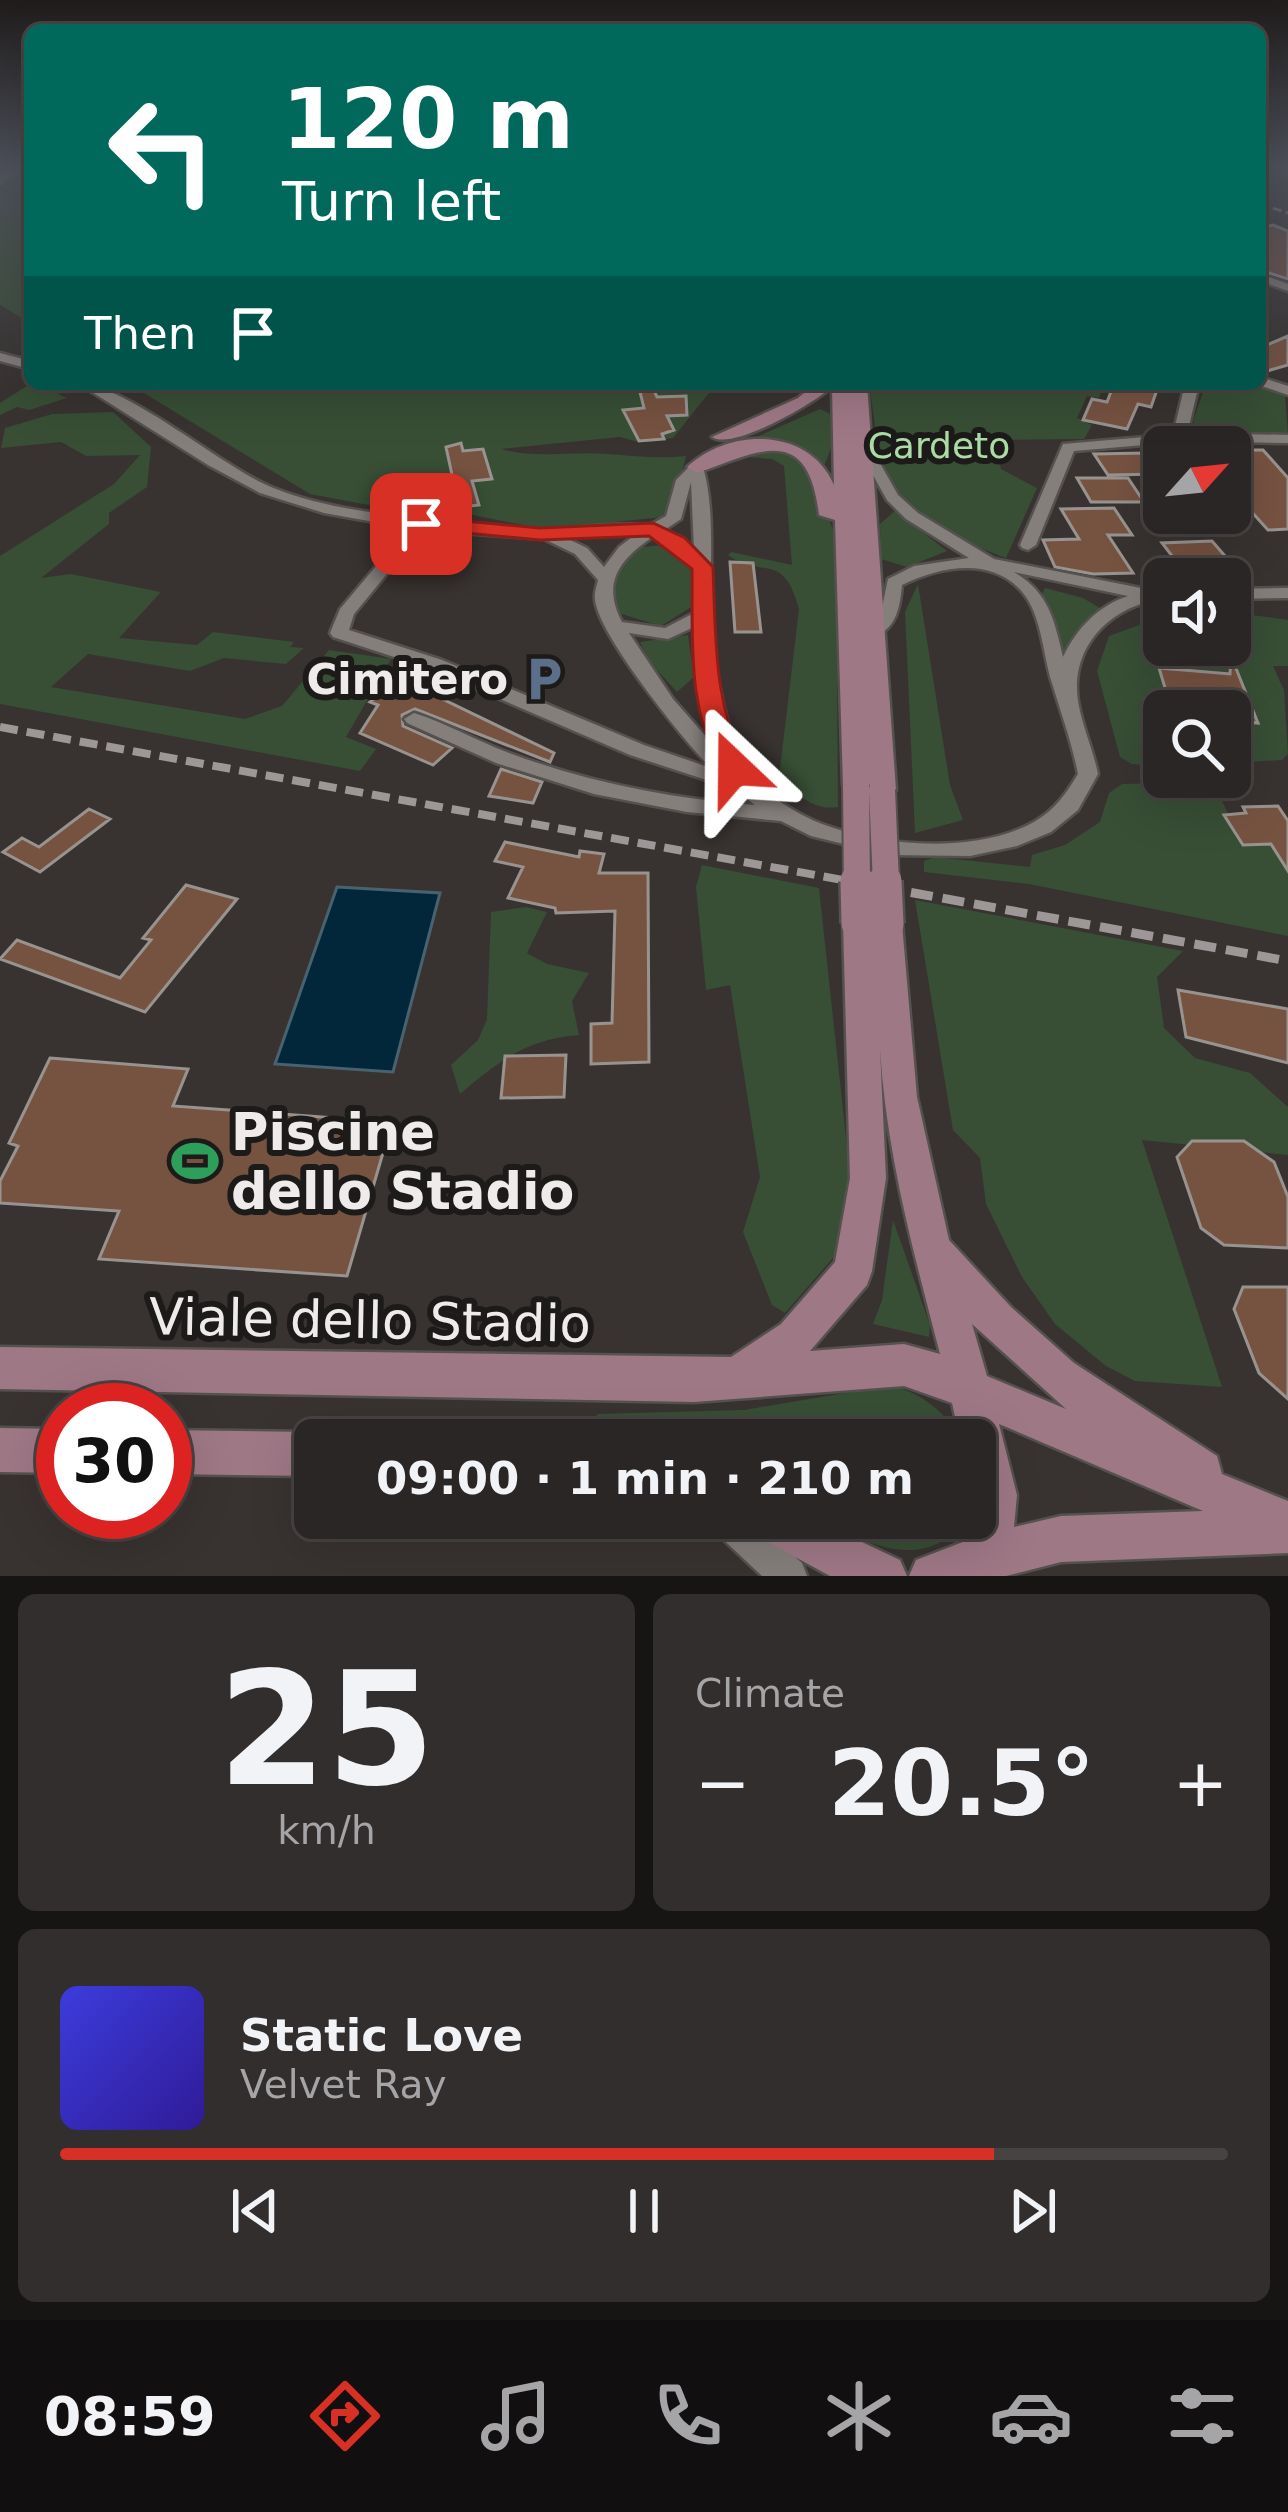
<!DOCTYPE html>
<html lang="en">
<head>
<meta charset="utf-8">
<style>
	:root { --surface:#2a2625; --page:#322e2d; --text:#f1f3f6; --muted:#a5a5a7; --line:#464342; --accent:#d93025 }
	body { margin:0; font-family:"DejaVu Sans",sans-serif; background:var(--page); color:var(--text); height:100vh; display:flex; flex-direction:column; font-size:45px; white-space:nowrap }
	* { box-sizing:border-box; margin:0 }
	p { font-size:39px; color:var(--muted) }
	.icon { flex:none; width:66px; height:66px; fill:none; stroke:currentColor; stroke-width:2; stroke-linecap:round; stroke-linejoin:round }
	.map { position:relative; height:1576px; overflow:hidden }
	.details { display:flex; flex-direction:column; gap:18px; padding:18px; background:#171514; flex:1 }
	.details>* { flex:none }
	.hud { position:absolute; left:24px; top:24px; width:1242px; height:366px; border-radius:18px; box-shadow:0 12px 48px #0002,0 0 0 3px var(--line); background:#00695c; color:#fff; overflow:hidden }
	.needle { width:78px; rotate:63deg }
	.fabs { position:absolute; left:1143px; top:426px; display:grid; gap:24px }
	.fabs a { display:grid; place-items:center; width:108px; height:108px; border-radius:18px; background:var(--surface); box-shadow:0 12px 48px #0002,0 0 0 3px var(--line); font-size:60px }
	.speed { position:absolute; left:36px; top:1383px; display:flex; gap:24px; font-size:60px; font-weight:700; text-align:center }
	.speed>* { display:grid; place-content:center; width:156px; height:156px; border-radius:50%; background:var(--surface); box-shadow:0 12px 48px #0002,0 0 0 3px var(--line); line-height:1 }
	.speed .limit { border:18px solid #d22; background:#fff; color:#111 }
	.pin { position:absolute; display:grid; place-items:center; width:102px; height:102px; color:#fff; margin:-51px; border-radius:24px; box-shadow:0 6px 18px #0006 }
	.me { position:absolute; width:132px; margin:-66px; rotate:337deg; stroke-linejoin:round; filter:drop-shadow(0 0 9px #0008) }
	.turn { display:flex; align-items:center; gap:42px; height:252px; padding:0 60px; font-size:54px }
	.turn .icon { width:156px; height:156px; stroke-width:2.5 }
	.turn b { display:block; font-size:84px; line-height:102px }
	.then { display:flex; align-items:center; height:114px; padding:0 60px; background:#0003; gap:24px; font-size:45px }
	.big { font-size:90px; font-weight:700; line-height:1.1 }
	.details .tile { flex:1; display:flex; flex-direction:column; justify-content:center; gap:18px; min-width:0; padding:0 42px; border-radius:18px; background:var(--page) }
	.details .dial { align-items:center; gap:0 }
	.dial b { font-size:156px; line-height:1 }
	.song { display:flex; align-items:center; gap:36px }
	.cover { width:144px; height:144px; border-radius:18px; background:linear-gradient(135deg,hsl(240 70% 55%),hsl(250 70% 35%)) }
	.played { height:12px; border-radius:6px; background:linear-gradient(90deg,var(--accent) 80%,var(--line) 80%) }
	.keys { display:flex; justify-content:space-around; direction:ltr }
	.heat { display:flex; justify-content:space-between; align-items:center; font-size:66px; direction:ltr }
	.details .tiles { flex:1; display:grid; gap:18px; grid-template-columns:1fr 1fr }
	.tile:last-child { grid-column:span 2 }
	.trip { position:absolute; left:294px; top:1419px; width:702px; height:120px; border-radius:18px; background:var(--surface); box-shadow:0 12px 48px #0002,0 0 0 3px var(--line); font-weight:700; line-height:120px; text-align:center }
	.tabs { display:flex; height:192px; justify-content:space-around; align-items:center; background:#110f0f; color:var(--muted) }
	.tabs .icon { width:84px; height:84px }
	.tabs .selected { color:var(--accent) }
	.tabs b { font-size:54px; color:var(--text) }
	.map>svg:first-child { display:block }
	.green { fill:#384e35 }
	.water { fill:#02273b; stroke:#496270; stroke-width:3 }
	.building { fill:#765241; stroke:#999390; stroke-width:3 }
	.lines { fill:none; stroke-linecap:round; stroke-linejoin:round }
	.street-casing { stroke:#55514f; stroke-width:5 }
	.secondary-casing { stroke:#55514f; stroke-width:5 }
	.street { fill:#857f7c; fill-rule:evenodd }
	.secondary { fill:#9f7886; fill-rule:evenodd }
	.rail-far2 { stroke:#9d9897; stroke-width:3; stroke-dasharray:9 4.5; stroke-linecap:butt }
	.rail-far1 { stroke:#9d9897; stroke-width:8; stroke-dasharray:18 9; stroke-linecap:butt }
	.rail { stroke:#9d9897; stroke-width:9; stroke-dasharray:22 10; stroke-linecap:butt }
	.secondary-bridge-far1-casing { stroke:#55514f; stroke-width:30; stroke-linecap:butt }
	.secondary-bridge-casing { stroke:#55514f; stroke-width:38; stroke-linecap:butt }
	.secondary-bridge-far1 { stroke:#9f7886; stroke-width:26 }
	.secondary-bridge { stroke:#9f7886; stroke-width:33 }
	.route { fill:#d93025; stroke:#8d1f18; stroke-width:3 }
	.labels { text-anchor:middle; stroke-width:12; stroke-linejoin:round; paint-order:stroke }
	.far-park-label { font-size:36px; fill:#addba6; stroke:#1d1b1a }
	.poi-label { font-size:42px; font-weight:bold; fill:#efebea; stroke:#1d1b1a; text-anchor:end }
	.near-poi-label { font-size:51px; font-weight:bold; fill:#efebea; stroke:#1d1b1a; text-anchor:start }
	.near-street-label { font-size:51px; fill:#efebea; stroke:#1d1b1a }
</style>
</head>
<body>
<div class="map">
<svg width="1288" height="1576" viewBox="0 0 1288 1576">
	<rect width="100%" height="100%" fill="#383331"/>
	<!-- green -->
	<path class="green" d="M20,169H30V323L0,305V191Z
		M30,384L84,387L58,394L67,398L29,410L17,407L0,415V403Z
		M129,384H716L673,438L638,442L620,437L501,449C536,459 573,451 608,454C636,456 658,459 686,456L674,506L664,517L543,529L443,509L422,515L310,494Z
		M869,384H1104L1099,398L1087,396L1077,418L1092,425L1084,439L996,440L1001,469L1037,488L1006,558C961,541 904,518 885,469C875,444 874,411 869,384Z
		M1206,384H1254L1285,396L1288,435C1258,436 1216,445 1193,421Z
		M820,409L829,413L837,431L825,464L752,439Z
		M113,412L151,447L147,487L109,513V524L41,578L71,574L161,592L119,638L197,645L213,632L294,642L290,647L304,648L286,664L224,658L190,671L88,654L51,687L245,719L282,706L329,650L391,659L346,737L376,749L360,771L0,704V556L114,484L140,455L86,456L61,442L1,448L5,428L52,414Z
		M777,448L812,469L836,539L838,807C813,811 796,794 779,777L799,609C783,550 763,580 728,555L731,552L792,565L784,466L772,459L734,456Z
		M895,511L947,551L907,567L881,559L880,524Z
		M673,544L699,559L693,606L661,626L618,613L610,576L632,548Z
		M918,584L950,785L963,820L915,833L905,612Z
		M1045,588L1083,598L1110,614L1063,653L1045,639L1039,600Z
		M1230,612L1288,620V666H1273L1284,690L1288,754L1282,760L1230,763V711H1164V766L1132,764L1120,757L1097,671L1109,636L1164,616V645H1230Z
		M688,635L694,677L677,692L648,660L640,642Z
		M1213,782L1243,845L1271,844L1279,858H1288V936L1029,884L924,872V861L935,857L1030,867L1032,855L1065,845L1100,822L1109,793L1122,784Z
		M702,865L819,888L850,1175L839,1251L785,1313L772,1305L743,1232L760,1177L730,985L706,990L696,887Z
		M915,900L1183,951L1157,977L1164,1028L1195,1058L1250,1073L1288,1107V1155L1142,1140L1222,1387L1135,1381L1106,1366L1055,1324L1022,1277L986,1204L980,1158L953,1130Z
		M526,907L547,912L527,953L547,964L589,973L572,1001L579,1035C527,1039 499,1061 460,1094L451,1065L478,1040L487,1019L491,912Z
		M893,1220L930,1325L929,1337L873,1324L882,1300Z
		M892,1385C925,1396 943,1410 962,1440H637L594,1425L597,1414L744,1410Z
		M814,1518H964C928,1576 863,1542 814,1518Z"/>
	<!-- water -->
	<path class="water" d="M337,887L440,893L393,1072L275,1064Z"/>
	<!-- building -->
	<path class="building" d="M1273,225L1288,231V279L1260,270V228Z
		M1288,336V365L1260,373V348Z
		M638,384H651L657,397L686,396L687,415L667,416L674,430L662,434L664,439L639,441L623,410L644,408Z
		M1114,384H1159L1151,407L1138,404L1127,429L1083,420L1092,399L1107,402Z
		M461,443L463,451L483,449L492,479L472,481L479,505L444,509L439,486L454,484L446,447Z
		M1230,450H1263L1288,478V529L1268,530L1240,499L1230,500Z
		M1146,453L1162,474L1108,475L1094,454Z
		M1077,478H1128L1144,502H1091Z
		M1114,508L1132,535H1108L1133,573L1093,574L1055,567L1043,540L1079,539L1061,509Z
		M1212,541L1239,572L1186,574L1162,543Z
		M730,562L753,563L761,632H735Z
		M1231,656L1258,723L1230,721V711H1172L1159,668L1230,674Z
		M399,678L554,753L550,762L415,709L402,715L403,726L452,748L433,765L360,733L378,705L370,702Z
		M501,769L542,782L533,803L489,796Z
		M1278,806L1288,821V871L1271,844L1243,845L1224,815L1246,813L1243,807Z
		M89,809L110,819L40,872L3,852L22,838L39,847Z
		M505,842L579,857L580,851L604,854L599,873H648L649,1062L591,1064V1024L612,1023L615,911L556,913L555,908L508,898L523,867L495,861Z
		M186,885L237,899L145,1012L0,959L17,940L120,978L151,940L143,938Z
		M1178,990L1288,1009V1063L1186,1037Z
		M566,1055L564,1097L501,1098L505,1056Z
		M50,1058L188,1069L173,1106L392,1122L347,1276L99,1259L119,1211L0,1203V1181L18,1146L9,1143Z
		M1192,1141H1244L1274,1162L1288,1197V1248L1224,1245L1201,1228L1177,1157Z
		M1243,1287H1288V1399L1259,1373L1234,1309Z"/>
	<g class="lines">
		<defs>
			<path id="street" d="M10,169H20L0,185V177Z
				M1260,274L1288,284V291L1260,281Z
				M0,353L30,361V369L0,361Z
				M1260,377L1288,386V395L1256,384H1260Z
				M79,384C126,384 219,465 271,487C320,507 372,513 423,519C464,523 507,530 549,529C583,528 616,522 650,525L666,516L676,480L692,464H702C713,497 711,542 711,576C709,643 718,708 745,770L743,774C767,793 793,813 822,824C883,847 976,854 1034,822C1055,810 1066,794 1078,774C1072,743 1061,713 1052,683C1043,656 1042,616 1023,593C993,556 940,566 902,585C900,606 897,627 876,636L867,631L881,612L888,579L914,566L969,558L906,519L887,500L856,445L858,442H868L898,495L918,513L994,559L1151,590L1164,589V599C1111,605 1070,646 1078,701C1082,726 1093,749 1098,774L1078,810L1051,832L1017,846L970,856L889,855L811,836L781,821L687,812L594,794L496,763L407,723L404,719L414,713C446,723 477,741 509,753C588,782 671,799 755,805L734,789L630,755L428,668L333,637L330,633L340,609L408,528L324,513L260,493L208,465ZM691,482L694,549L666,529L681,519ZM423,530L544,539L575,554L598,580C597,585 594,593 595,599C597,633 684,741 711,768L644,745L442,660L349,630L354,614ZM612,534H636L619,547L604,567L587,548L566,538ZM654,536L694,567V613L665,628L622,622C601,582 620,559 654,536ZM1014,572L1128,596C1098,606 1077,628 1063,657C1054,619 1049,593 1014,572ZM694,627L701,698L716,748L673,699L629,633L668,639Z
				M1185,384H1199L1189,426L1194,433L1288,435V443L1190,441L1074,451L1036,545L1028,550L1022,548L1020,545L1063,444L1180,434L1175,426Z
				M1288,588V598L1230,599V589Z
				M707,1518H751L802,1563L807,1576H762L713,1530Z"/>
			<path id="secondary" d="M815,384H849L858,563L849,384H867L896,790L882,799L872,797L868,787L856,794L843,785L835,520L819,515C808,421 758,452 697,473L687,467C730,427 809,427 834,485L832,387C813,404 732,451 712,437L798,398Z
				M858,911L869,915L873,922L887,912L898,916L902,924L917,1097L949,1240L1011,1307L1074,1363L1217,1456L1222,1474L1288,1501V1553L1061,1562L1006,1576H909L916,1560L968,1540L970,1518H975V1440H960L952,1403L904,1386L694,1402L0,1389V1347L731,1357L781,1324L835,1262L850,1178L843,923L847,915ZM880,1049C886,1152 914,1254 940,1354L904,1344L810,1351L867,1285L872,1271L886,1178ZM972,1324L1066,1409L987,1376ZM999,1424L1203,1511L1061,1516L1014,1527L1017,1495Z
				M0,1428L63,1429V1473L0,1472Z
				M165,1430L315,1432L331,1440H315V1476L165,1474Z
				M746,1518H811L900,1560L907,1576H830L753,1534Z"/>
		</defs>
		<!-- street casing -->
		<use href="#street" class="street-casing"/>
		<!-- secondary casing -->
		<use href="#secondary" class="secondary-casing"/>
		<!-- street -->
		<use href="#street" class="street"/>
		<!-- secondary -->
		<use href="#secondary" class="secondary"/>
		<!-- rail-far2 -->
		<path class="rail-far2" d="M1260,204L1288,213"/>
		<!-- rail-far1 -->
		<path class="rail-far1" d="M0,727L865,884"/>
		<!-- rail -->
		<path class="rail" d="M848,881L1288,961"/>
		<defs>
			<path id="secondary-bridge-far1" d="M856,785L857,884
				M882,790L886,884"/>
			<path id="secondary-bridge" d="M857,881L858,923
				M885,881L887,924"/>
		</defs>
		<!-- secondary-bridge-far1 casing -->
		<use href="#secondary-bridge-far1" class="secondary-bridge-far1-casing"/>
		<!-- secondary-bridge casing -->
		<use href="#secondary-bridge" class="secondary-bridge-casing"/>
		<!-- secondary-bridge-far1 -->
		<use href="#secondary-bridge-far1" class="secondary-bridge-far1"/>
		<!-- secondary-bridge -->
		<use href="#secondary-bridge" class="secondary-bridge"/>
	</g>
	<!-- sky -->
	<linearGradient id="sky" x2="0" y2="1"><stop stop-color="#1f1c1b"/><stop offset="0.43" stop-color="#4d505a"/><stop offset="1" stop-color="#4d505a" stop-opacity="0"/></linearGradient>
	<rect width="1288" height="389" fill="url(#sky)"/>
	<!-- route -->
	<path class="route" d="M421,517L540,528L653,523L685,538L713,567C716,639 713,704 747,768L743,775H724C686,710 693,641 692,569L649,536L540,540L413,528L410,524Z"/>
	<!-- icons -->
	<defs>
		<symbol id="parking-bare" viewBox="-9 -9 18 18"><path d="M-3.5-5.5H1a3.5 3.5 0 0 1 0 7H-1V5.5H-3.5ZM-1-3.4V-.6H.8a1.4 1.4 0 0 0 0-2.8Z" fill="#5c6f8a" stroke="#1d1b1a" stroke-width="2.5" paint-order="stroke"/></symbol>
		<symbol id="stadium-bare" viewBox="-9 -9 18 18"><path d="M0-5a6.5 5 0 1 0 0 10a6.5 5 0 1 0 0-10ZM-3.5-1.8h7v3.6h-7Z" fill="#2e9e5b" stroke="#1d1b1a" stroke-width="2.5" paint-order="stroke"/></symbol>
	</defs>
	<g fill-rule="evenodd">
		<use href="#parking-bare" x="511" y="646" width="66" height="66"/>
		<use href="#stadium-bare" x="162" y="1128" width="66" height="66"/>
	</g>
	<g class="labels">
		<!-- far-park labels -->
		<g class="far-park-label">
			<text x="939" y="458">Cardeto</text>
		</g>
		<!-- poi labels -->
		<g class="poi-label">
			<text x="508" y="694">Cimitero</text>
		</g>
		<!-- near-poi labels -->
		<g class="near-poi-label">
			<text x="231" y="1150">Piscine<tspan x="231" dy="59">dello Stadio</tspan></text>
		</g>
		<!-- near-street labels -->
		<g class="near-street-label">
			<text transform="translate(370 1320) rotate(1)" y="18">Viale dello Stadio</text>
		</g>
	</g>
</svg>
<div class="fabs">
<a><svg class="needle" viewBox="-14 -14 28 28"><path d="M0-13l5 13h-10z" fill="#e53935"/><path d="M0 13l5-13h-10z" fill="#a5a5a7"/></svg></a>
<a><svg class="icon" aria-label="sound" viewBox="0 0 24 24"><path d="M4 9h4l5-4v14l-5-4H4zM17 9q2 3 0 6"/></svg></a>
<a><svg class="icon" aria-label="search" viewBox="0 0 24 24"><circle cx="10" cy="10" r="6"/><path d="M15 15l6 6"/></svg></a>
</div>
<div class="speed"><div class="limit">30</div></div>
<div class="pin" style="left:421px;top:524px;background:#d93025"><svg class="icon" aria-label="arrive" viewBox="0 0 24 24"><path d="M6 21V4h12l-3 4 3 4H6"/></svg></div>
<svg class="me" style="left:734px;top:768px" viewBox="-20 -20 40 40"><path d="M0-17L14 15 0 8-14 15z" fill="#d93025" stroke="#fff" stroke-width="4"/></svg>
<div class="trip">09:00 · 1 min · 210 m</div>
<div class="hud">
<div class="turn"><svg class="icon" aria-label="left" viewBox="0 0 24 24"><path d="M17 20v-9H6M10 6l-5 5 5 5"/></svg><div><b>120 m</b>Turn left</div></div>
<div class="then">Then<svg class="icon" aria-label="arrive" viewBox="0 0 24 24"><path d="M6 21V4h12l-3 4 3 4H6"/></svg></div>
</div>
</div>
<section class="details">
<div class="tiles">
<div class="tile dial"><b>25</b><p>km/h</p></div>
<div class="tile"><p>Climate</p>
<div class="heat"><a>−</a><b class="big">20.5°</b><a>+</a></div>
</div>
<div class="tile">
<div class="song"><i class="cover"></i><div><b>Static Love</b><p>Velvet Ray</p></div></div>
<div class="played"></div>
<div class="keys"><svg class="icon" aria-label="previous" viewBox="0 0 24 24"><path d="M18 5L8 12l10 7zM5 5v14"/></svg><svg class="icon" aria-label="pause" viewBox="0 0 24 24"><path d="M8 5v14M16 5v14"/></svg><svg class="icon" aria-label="next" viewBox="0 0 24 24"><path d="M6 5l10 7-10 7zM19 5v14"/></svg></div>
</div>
</div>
</section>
<nav class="tabs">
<b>08:59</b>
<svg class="icon selected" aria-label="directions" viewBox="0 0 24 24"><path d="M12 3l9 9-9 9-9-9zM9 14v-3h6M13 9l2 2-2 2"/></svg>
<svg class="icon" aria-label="music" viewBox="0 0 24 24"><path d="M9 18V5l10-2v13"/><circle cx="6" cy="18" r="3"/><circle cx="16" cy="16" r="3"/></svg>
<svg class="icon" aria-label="phone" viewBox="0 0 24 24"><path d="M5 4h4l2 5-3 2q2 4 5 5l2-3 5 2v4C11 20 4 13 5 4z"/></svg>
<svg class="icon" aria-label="climate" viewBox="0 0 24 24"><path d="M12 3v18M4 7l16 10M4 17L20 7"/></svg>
<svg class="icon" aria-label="car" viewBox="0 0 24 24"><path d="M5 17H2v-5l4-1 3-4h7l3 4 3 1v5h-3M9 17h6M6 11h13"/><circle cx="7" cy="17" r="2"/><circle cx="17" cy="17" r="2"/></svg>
<svg class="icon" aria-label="filters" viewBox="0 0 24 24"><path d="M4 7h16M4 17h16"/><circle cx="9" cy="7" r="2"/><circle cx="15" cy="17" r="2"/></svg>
</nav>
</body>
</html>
